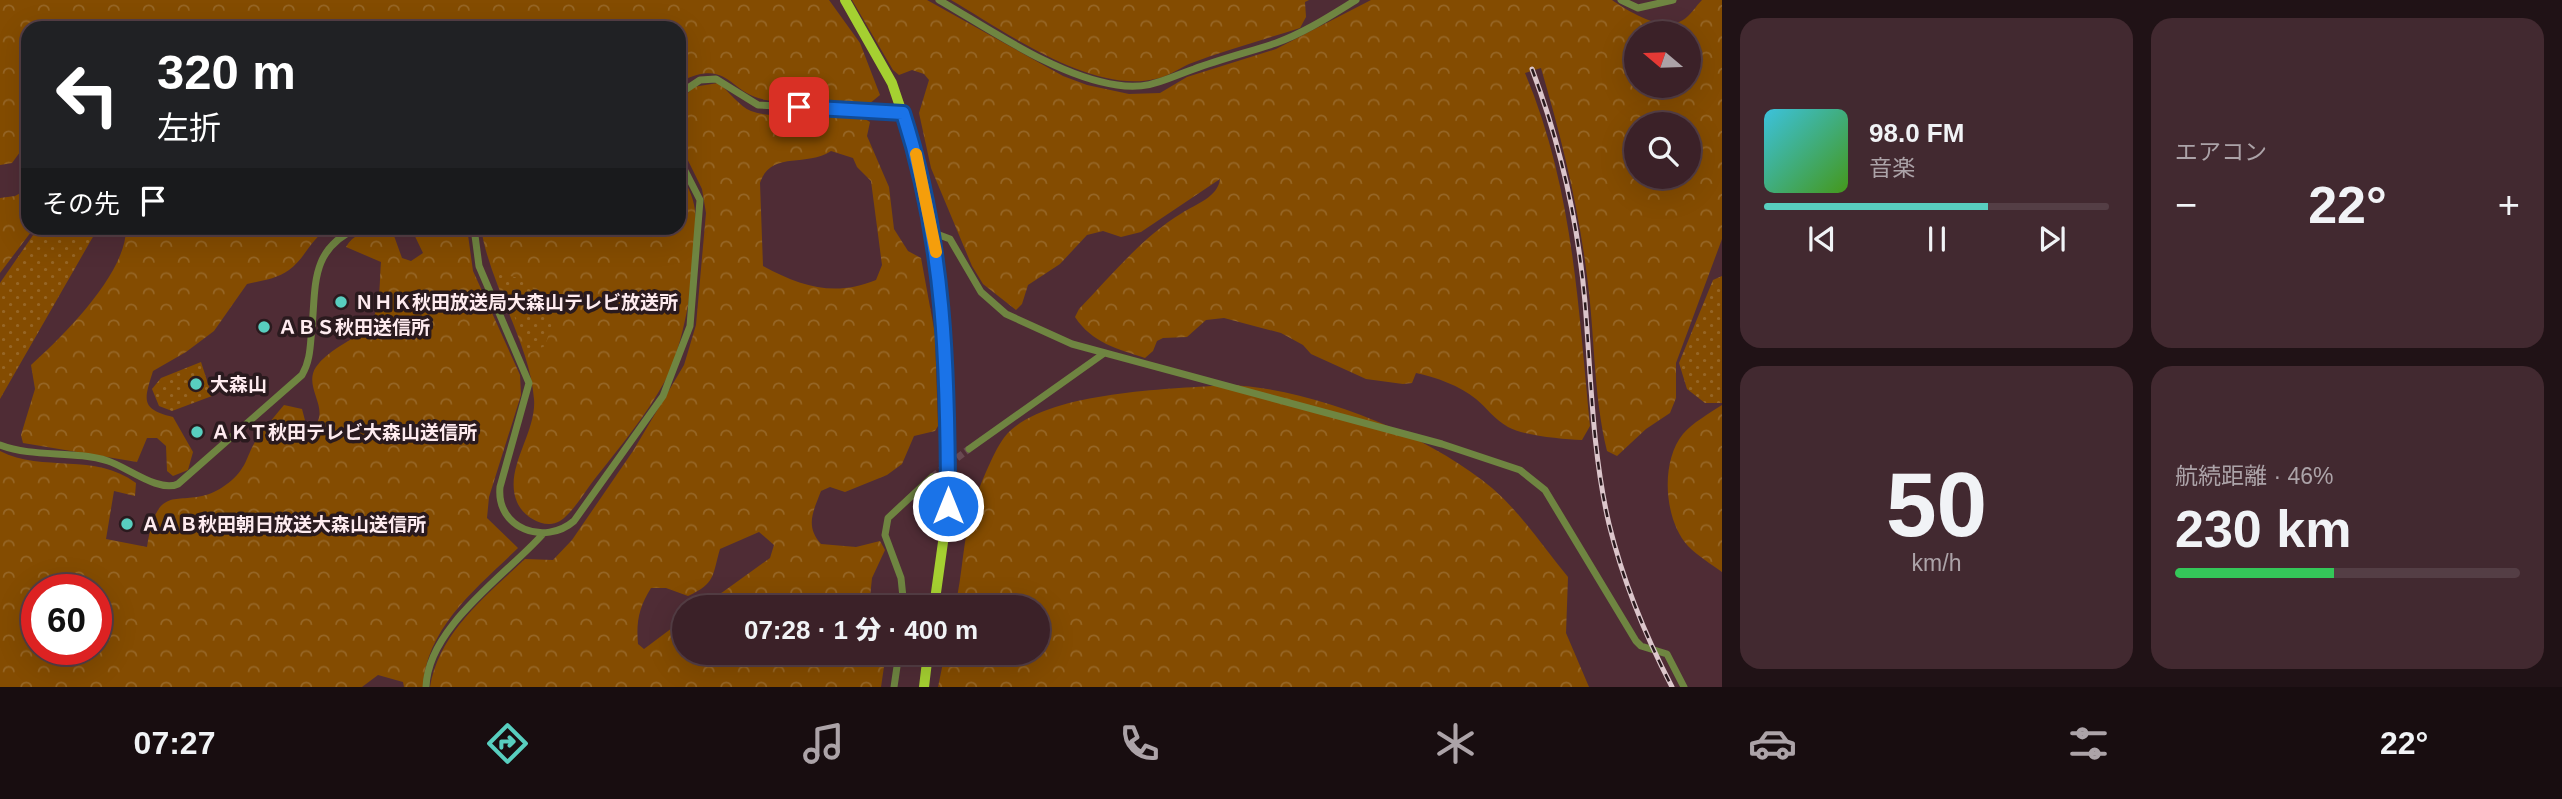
<!DOCTYPE html>
<html lang="ja">
<head>
<meta charset="utf-8">
<style>
	:root { --surface:#3b2128; --page:#422930; --text:#f1f3f6; --muted:#aca3a8; --line:#543e45; --accent:#58cebf }
	body { margin:0; font-family:Arial,"Noto Sans JP",sans-serif; background:var(--page); color:var(--text); height:100vh; display:flex; flex-direction:column; font-size:26px; white-space:nowrap }
	* { box-sizing:border-box; margin:0 }
	p { font-size:23px; color:var(--muted) }
	.icon { flex:none; width:38px; height:38px; fill:none; stroke:currentColor; stroke-width:2; stroke-linecap:round; stroke-linejoin:round }
	.map { position:relative; flex:1; overflow:hidden }
	.panel { display:flex; flex-direction:column; gap:18px; padding:18px; background:#201216; width:840px }
	.panel>* { flex:none }
	.hud { position:absolute; left:21px; top:21px; width:665px; height:214px; border-radius:21px; box-shadow:0 7px 28px #0002,0 0 0 2px var(--line); background:#202124; color:#fff; overflow:hidden }
	.needle { width:46px; rotate:289deg }
	.buttons { position:absolute; left:1624px; top:21px; display:grid; gap:14px }
	.buttons a { display:grid; place-items:center; width:77px; height:77px; border-radius:50%; background:var(--surface); box-shadow:0 7px 28px #0002,0 0 0 2px var(--line); font-size:35px }
	.speed { position:absolute; left:21px; top:574px; display:flex; gap:14px; font-size:35px; font-weight:700; text-align:center }
	.speed>* { display:grid; place-content:center; width:91px; height:91px; border-radius:50%; background:var(--surface); box-shadow:0 7px 28px #0002,0 0 0 2px var(--line); line-height:1 }
	.speed .limit { border:10px solid #d22; background:#fff; color:#111 }
	.pin { position:absolute; display:grid; place-items:center; width:60px; height:60px; color:#fff; margin:-30px; border-radius:14px; box-shadow:0 4px 10px #0006 }
	.me { position:absolute; width:77px; margin:-38px; rotate:0deg; stroke-linejoin:round; filter:drop-shadow(0 0 5px #0008) }
	.turn { display:flex; align-items:center; gap:24px; height:147px; padding:0 21px; font-size:32px }
	.turn .icon { width:91px; height:91px; stroke-width:2.5 }
	.turn b { display:block; font-size:49px; line-height:60px }
	.then { display:flex; align-items:center; height:66px; padding:0 21px; background:#0003; gap:14px; font-size:26px }
	.big { font-size:52px; font-weight:800; line-height:1.1 }
	.panel .tile { flex:1; display:flex; flex-direction:column; justify-content:center; gap:10px; min-width:0; padding:0 24px; border-radius:21px; background:var(--page) }
	.panel .dial { align-items:center; gap:0 }
	.dial b { font-size:91px; line-height:1 }
	.song { display:flex; align-items:center; gap:21px }
	.cover { width:84px; height:84px; border-radius:10px; background:linear-gradient(135deg,hsl(190 70% 55%),hsl(100 70% 35%)) }
	.played { height:7px; border-radius:4px; background:linear-gradient(90deg,var(--accent) 65%,var(--line) 65%) }
	.keys { display:flex; justify-content:space-around; direction:ltr }
	.heat { display:flex; justify-content:space-between; align-items:center; font-size:38px; direction:ltr }
	.charge { height:10px; border-radius:5px; background:linear-gradient(90deg,#34c759 46%,var(--line) 0) }
	.panel .tiles { flex:1; display:grid; gap:18px; grid-template-columns:repeat(2,1fr) }
	.trip { position:absolute; left:672px; top:595px; width:378px; height:70px; border-radius:35px; background:var(--surface); box-shadow:0 7px 28px #0002,0 0 0 2px var(--line); font-weight:800; line-height:70px; text-align:center }
	.tab-bar { display:flex; height:112px; justify-content:space-around; align-items:center; background:#180d10; color:var(--muted) }
	.tab-bar .icon { width:49px; height:49px }
	.tab-bar .current { color:var(--accent) }
	.tab-bar b { font-size:32px; color:var(--text) }
	main { display:flex; flex:1; min-height:0 }
	.map>svg:first-child { display:block }
	.forest { fill:url(#forest-crowns); fill-rule:evenodd }
	.park { fill:url(#park-dots) }
	.lines { fill:none; stroke-linecap:round; stroke-linejoin:round }
	.minor-tunnel { stroke:#694951; stroke-width:7; stroke-dasharray:7 3.5; stroke-linecap:butt }
	.minor { stroke:#6f8541; stroke-width:7 }
	.primary { stroke:#a5d031; stroke-width:10 }
	.rail-casing { stroke:#dcc6cb; stroke-width:5 }
	.rail { stroke:#2a1a1e; stroke-width:2.5; stroke-dasharray:8; stroke-linecap:butt }
	.route-casing { stroke:#114b97; stroke-width:18 }
	.route { stroke:#1a73e8; stroke-width:12 }
	.slow { stroke:#f59e0b; stroke-width:12 }
	.poi-dot { fill:#58cebf; stroke:#2a1a1e; stroke-width:2.5 }
	.labels { text-anchor:middle; stroke-width:7; stroke-linejoin:round; paint-order:stroke }
	.poi-label { font-size:19px; font-weight:bold; fill:#feebef; stroke:#2a1a1e; text-anchor:start }
</style>
</head>
<body>
<main>
<div class="map">
<svg width="1722" height="687" viewBox="0 0 1722 687">
	<defs>
		<pattern id="forest-crowns" width="20" height="18" patternUnits="userSpaceOnUse" patternTransform="scale(1.75)"><rect width="20" height="18" fill="#844c01"/><path d="M2 6a3 3 0 1 1 6 0M12 15a3 3 0 1 1 6 0" fill="none" stroke="#966626"/></pattern>
		<pattern id="park-dots" width="8" height="8" patternUnits="userSpaceOnUse" patternTransform="scale(1.75)"><rect width="8" height="8" fill="#844c01"/><path d="M2 2h.1M6 6h.1" fill="none" stroke="#966626" stroke-width="1.8" stroke-linecap="round"/></pattern>
	</defs>
	<rect width="100%" height="100%" fill="#4f2c35"/>
	<!-- forest -->
	<path class="forest" d="M0,0H829L860,43L880,95L869,104C839,103 795,106 766,100C727,93 730,57 679,82V28H28V141L12,163L0,165Z
		M852,0H927L1063,76L1087,85L1129,94L1160,93L1187,77L1276,49L1371,0H1612C1628,11 1663,33 1683,20C1690,16 1696,6 1702,0H1722V239L1676,363V398L1670,413L1646,429L1617,456L1607,451C1593,393 1595,334 1587,276C1578,204 1561,136 1541,68L1525,73C1573,187 1578,305 1590,426L1582,440C1562,439 1525,436 1508,427C1494,419 1487,408 1476,399C1460,386 1436,377 1416,373L1412,383L1403,384L1366,379L1311,354L1303,345L1281,333L1224,318L1206,320L1187,337L1163,338L1157,341L1153,351L1145,358C1118,349 1092,343 1075,317L1079,309C1111,276 1142,237 1182,213C1196,204 1218,197 1220,179L1141,232L1121,237L1103,231L1087,235L1060,264L1028,285L1022,304L1016,310L983,284L972,266L931,168L919,113L929,80L924,74L912,70L899,75L893,70ZM1689,33V86H1636V33ZM1636,124H1689V177H1636Z
		M951,0H1309L1305,2L1306,17L1300,28C1263,40 1225,50 1189,64C1178,69 1167,77 1155,79C1091,94 1004,31 951,0Z
		M718,83C728,90 740,107 751,111C789,125 834,98 870,122L867,136L889,187L894,229L908,251L921,258L935,334L938,426L935,431L914,436L902,464L887,475L845,492L830,487L821,491C813,512 805,526 821,544L856,547L880,541L885,550L872,578L869,607H702L770,558L774,545L759,532L720,549C712,576 716,583 688,596L666,588H651C639,607 636,622 638,644L644,649L684,619V653H886L881,687H430C439,632 487,595 525,559L553,560L572,540L633,451L684,365L696,325L706,213L702,189L679,142V104L693,87ZM831,151L853,158L857,167L871,181L882,265L876,280C835,297 802,287 763,266L760,183C771,150 805,168 831,151Z
		M679,171C686,183 693,195 695,210C699,254 686,342 665,381C647,414 620,447 597,476C586,489 574,512 560,521C545,530 523,517 517,502C503,469 537,433 534,399C530,343 490,286 481,228H679Z
		M28,189V228H34L0,273V198L15,196Z
		M126,228H331C312,235 306,258 289,270C277,279 260,281 247,284L214,331L186,352L153,371C144,400 140,409 173,417L193,452L188,470L173,476L167,471L166,446L157,438H147L137,462L23,443L21,435L35,389L31,365C63,336 127,273 126,228Z
		M411,228H467L473,271L520,375L521,395L489,497L487,518L518,548C478,587 426,627 423,687H404L403,682L378,675L362,687H0V451C43,473 95,452 136,483L135,496L114,491L106,539L147,547C159,468 186,520 232,480C248,466 247,453 257,439C265,427 275,416 284,405L302,409L307,428L312,429C333,410 302,388 316,367C328,350 348,343 364,330C382,316 379,283 381,262L346,247C356,230 376,228 393,233L402,258L411,261L423,253ZM37,590H96V649H37Z
		M1228,385C1309,387 1430,435 1492,488C1521,513 1544,548 1568,577L1566,633L1589,687H938L945,653H1038V607H955C963,573 963,535 974,502C980,486 995,447 1007,434C1047,391 1171,389 1228,385Z
		M1722,405V572C1711,564 1698,556 1688,546C1664,520 1660,462 1683,434C1692,423 1710,413 1722,405Z"/>
	<!-- park -->
	<path class="park" d="M38,228H98L0,399V283Z
		M497,273L523,279L556,311L545,346L529,353Z
		M1722,276V403H1705L1687,389L1679,363L1713,280Z
		M201,362L212,396L172,411L159,406L152,389L161,378Z"/>
	<g class="lines">
		<!-- minor-tunnel -->
		<path class="minor-tunnel" d="M932,477L969,449"/>
		<!-- minor -->
		<path class="minor" d="M939,0C991,30 1058,77 1117,85C1150,90 1165,79 1194,69C1221,59 1249,52 1276,43C1304,33 1330,16 1356,0
			M1621,0L1638,8L1673,0
			M679,94L700,80L716,79L758,105L903,112
			M474,228L479,266L529,383L500,487C496,529 545,546 574,521L663,396L690,326L700,200L679,159
			M934,233L950,239L981,292L1006,314L1072,344L1442,444L1520,470L1545,490L1636,641L1641,646L1667,654L1684,687
			M0,445C34,458 73,450 108,461C127,467 159,493 178,484L302,375C309,363 310,351 311,338C317,289 307,251 357,228
			M969,449L1103,354
			M904,607L901,578L885,535L888,518L932,477
			M426,687C428,627 505,576 542,535
			M894,687L899,653"/>
		<!-- primary -->
		<path class="primary" d="M845,0L892,83L921,169L934,233L948,392V506L934,607
			M924,687L928,653"/>
		<defs>
			<path id="rail" d="M1532,69C1560,143 1578,222 1585,302C1591,376 1592,451 1609,524C1623,581 1645,635 1672,687"/>
		</defs>
		<!-- rail casing -->
		<use href="#rail" class="rail-casing"/>
		<!-- rail -->
		<use href="#rail" class="rail"/>
	</g>
	<g class="lines">
		<defs>
			<path id="route" d="M799,107L903,113C945,243 948,370 948,506"/>
		</defs>
		<!-- route casing -->
		<use href="#route" class="route-casing"/>
		<!-- route -->
		<use href="#route" class="route"/>
		<!-- slow -->
		<path class="slow" d="M916,154L936,252"/>
	</g>
	<!-- markers -->
	<g class="poi-dot">
		<circle cx="341" cy="302" r="7"/>
		<circle cx="264" cy="327" r="7"/>
		<circle cx="196" cy="384" r="7"/>
		<circle cx="197" cy="432" r="7"/>
		<circle cx="127" cy="524" r="7"/>
	</g>
	<g class="labels">
		<!-- poi labels -->
		<g class="poi-label">
			<text x="355" y="309">ＮＨＫ秋田放送局大森山テレビ放送所</text>
			<text x="278" y="334">ＡＢＳ秋田送信所</text>
			<text x="210" y="391">大森山</text>
			<text x="211" y="439">ＡＫＴ秋田テレビ大森山送信所</text>
			<text x="141" y="531">ＡＡＢ秋田朝日放送大森山送信所</text>
		</g>
	</g>
</svg>
<div class="buttons">
<a><svg class="needle" viewBox="-14 -14 28 28"><path d="M0-13l5 13h-10z" fill="#e53935"/><path d="M0 13l5-13h-10z" fill="#aca3a8"/></svg></a>
<a><svg class="icon" aria-label="search" viewBox="0 0 24 24"><circle cx="10" cy="10" r="6"/><path d="M15 15l6 6"/></svg></a>
</div>
<div class="speed"><div class="limit">60</div></div>
<div class="pin" style="left:799px;top:107px;background:#d93025"><svg class="icon" aria-label="arrive" viewBox="0 0 24 24"><path d="M6 21V4h12l-3 4 3 4H6"/></svg></div>
<svg class="me" style="left:948px;top:506px" viewBox="-20 -20 40 40"><circle r="17" fill="#1a73e8" stroke="#fff" stroke-width="3"/><path d="M0-11L8 9 0 5-8 9z" fill="#fff"/></svg>
<div class="trip">07:28 · 1 分 · 400 m</div>
<div class="hud">
<div class="turn"><svg class="icon" aria-label="left" viewBox="0 0 24 24"><path d="M17 20v-9H6M10 6l-5 5 5 5"/></svg><div><b>320 m</b>左折</div></div>
<div class="then">その先<svg class="icon" aria-label="arrive" viewBox="0 0 24 24"><path d="M6 21V4h12l-3 4 3 4H6"/></svg></div>
</div>
</div>
<section class="panel">
<div class="tiles">
<div class="tile">
<div class="song"><i class="cover"></i><div><b>98.0 FM</b><p>音楽</p></div></div>
<div class="played"></div>
<div class="keys"><svg class="icon" aria-label="previous" viewBox="0 0 24 24"><path d="M18 5L8 12l10 7zM5 5v14"/></svg><svg class="icon" aria-label="pause" viewBox="0 0 24 24"><path d="M8 5v14M16 5v14"/></svg><svg class="icon" aria-label="next" viewBox="0 0 24 24"><path d="M6 5l10 7-10 7zM19 5v14"/></svg></div>
</div>
<div class="tile"><p>エアコン</p>
<div class="heat"><a>−</a><b class="big">22°</b><a>+</a></div>
</div>
<div class="tile dial"><b>50</b><p>km/h</p></div>
<div class="tile"><p>航続距離 · 46%</p><b class="big">230 km</b><div class="charge"></div></div>
</div>
</section>
</main>
<nav class="tab-bar">
<b>07:27</b>
<svg class="icon current" aria-label="directions" viewBox="0 0 24 24"><path d="M12 3l9 9-9 9-9-9zM9 14v-3h6M13 9l2 2-2 2"/></svg>
<svg class="icon" aria-label="music" viewBox="0 0 24 24"><path d="M9 18V5l10-2v13"/><circle cx="6" cy="18" r="3"/><circle cx="16" cy="16" r="3"/></svg>
<svg class="icon" aria-label="phone" viewBox="0 0 24 24"><path d="M5 4h4l2 5-3 2q2 4 5 5l2-3 5 2v4C11 20 4 13 5 4z"/></svg>
<svg class="icon" aria-label="climate" viewBox="0 0 24 24"><path d="M12 3v18M4 7l16 10M4 17L20 7"/></svg>
<svg class="icon" aria-label="car" viewBox="0 0 24 24"><path d="M5 17H2v-5l4-1 3-4h7l3 4 3 1v5h-3M9 17h6M6 11h13"/><circle cx="7" cy="17" r="2"/><circle cx="17" cy="17" r="2"/></svg>
<svg class="icon" aria-label="filters" viewBox="0 0 24 24"><path d="M4 7h16M4 17h16"/><circle cx="9" cy="7" r="2"/><circle cx="15" cy="17" r="2"/></svg>
<b>22°</b>
</nav>
</body>
</html>
